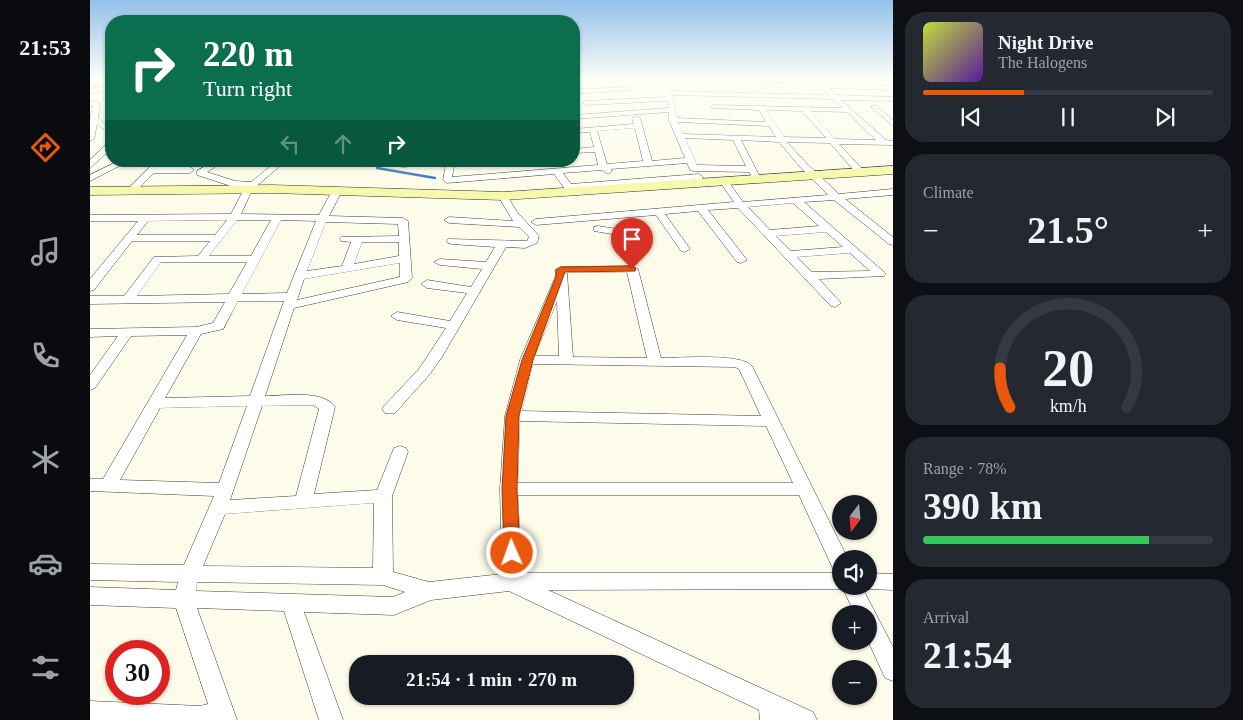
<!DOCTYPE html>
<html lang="en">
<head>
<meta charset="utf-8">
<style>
	:root { --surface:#171b24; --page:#242831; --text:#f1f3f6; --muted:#9ea1a6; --line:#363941; --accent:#ea580c }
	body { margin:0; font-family:"Times New Roman",serif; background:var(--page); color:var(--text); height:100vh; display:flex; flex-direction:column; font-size:19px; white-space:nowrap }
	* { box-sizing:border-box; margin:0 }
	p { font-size:16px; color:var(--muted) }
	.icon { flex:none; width:28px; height:28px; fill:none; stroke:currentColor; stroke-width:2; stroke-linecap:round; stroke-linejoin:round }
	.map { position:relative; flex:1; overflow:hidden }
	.panel { display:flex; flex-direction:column; gap:12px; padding:12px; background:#0d0f14; width:350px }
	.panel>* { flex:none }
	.banner { position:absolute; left:15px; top:15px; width:475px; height:152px; border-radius:20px; box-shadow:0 1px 4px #0004; background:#0b6e4f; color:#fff; overflow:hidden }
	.needle { width:32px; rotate:196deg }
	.tools { position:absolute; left:742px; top:495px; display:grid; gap:10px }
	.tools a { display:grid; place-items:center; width:45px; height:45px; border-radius:50%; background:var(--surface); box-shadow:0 1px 4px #0004; font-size:25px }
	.speed { position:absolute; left:15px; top:640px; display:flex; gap:10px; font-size:25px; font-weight:700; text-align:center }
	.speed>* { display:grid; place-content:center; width:65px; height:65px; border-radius:50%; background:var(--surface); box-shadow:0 1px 4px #0004; line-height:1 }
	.speed .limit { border:8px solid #d22; background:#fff; color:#111 }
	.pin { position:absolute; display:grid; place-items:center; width:42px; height:42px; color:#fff; margin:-51px -21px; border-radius:50% 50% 50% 0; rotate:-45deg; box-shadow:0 0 5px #0007 }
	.pin .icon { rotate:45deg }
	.me { position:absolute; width:55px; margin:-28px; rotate:358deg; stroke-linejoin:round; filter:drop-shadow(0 0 4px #0008) }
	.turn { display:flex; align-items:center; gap:18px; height:105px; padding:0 15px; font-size:22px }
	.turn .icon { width:65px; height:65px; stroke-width:2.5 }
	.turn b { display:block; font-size:35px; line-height:42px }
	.lanes { display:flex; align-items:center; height:48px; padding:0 15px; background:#0003; justify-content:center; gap:25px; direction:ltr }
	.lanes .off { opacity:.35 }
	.big { font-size:38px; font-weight:700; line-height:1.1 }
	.panel .card { flex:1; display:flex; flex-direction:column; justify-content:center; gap:8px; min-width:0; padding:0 18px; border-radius:20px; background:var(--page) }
	.panel .dial { align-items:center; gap:0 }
	.dial svg { height:130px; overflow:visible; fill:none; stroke:var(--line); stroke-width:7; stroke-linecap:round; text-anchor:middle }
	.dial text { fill:var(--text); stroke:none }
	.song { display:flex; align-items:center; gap:15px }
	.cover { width:60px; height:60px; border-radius:8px; background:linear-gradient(135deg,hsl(70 70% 55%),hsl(270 70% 35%)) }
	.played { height:5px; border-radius:2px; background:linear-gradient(90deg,var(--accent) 35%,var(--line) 35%) }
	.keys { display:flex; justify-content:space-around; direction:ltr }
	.heat { display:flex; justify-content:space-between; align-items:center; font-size:28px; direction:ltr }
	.charge { height:8px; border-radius:4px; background:linear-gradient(90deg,#34c759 78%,var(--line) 0) }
	.trip { position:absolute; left:259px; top:655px; width:285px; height:50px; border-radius:20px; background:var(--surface); box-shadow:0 1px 4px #0004; font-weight:700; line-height:50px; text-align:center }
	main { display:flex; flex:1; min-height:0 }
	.tabs { display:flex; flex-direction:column; width:90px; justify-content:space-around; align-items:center; background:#090b0e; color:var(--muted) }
	.tabs .icon { width:35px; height:35px }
	.tabs .current { color:var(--accent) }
	.tabs b { font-size:22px; color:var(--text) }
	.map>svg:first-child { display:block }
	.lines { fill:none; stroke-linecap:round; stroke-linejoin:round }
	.stream { stroke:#417cc0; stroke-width:2.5 }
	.street-casing { stroke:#3e3e3e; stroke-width:1 }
	.secondary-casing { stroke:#2d2d2d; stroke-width:1 }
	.street { fill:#fff; fill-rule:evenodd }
	.secondary { fill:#f6f8ab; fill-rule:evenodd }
	.route { fill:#ea580c; stroke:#983908 }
</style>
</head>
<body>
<main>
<nav class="tabs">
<b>21:53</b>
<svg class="icon current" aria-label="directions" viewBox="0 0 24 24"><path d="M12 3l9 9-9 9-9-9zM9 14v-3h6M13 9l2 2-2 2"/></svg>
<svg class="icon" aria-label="music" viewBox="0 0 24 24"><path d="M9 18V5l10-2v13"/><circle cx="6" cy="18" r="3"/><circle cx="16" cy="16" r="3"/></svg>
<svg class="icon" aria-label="phone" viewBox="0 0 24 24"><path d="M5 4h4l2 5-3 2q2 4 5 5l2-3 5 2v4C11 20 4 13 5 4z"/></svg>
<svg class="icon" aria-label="climate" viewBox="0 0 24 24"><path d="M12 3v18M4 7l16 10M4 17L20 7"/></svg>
<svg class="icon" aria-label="car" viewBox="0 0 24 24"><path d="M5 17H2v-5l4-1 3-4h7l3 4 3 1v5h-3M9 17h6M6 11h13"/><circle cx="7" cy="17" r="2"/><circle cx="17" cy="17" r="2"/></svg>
<svg class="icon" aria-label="filters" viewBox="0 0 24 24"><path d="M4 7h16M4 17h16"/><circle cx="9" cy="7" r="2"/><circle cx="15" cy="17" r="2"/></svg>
</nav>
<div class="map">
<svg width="803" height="720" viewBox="0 0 803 720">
	<rect width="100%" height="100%" fill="#fdfcea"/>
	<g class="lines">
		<!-- stream -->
		<path class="stream" d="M296,161L287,168L345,178"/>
		<defs>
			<path id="street" d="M565,79H571L580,91L739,95L722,79H729L734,84L803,86V90L739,88L747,95L803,97V101L751,100L796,140L803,141V145L749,144L773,170V174H767L740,143L697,142L717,164L749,194L803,189V195L755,199L803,237V245L799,244L744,200L714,202L794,272L796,274L794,276L729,279L751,303L745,307L741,306L648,208L618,210L657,260L651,263L647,262L608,211L575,214L600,249L595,252L591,251L566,215L446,225L441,222L446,219L644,202L630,182L634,179L637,180L653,202L738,195L711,168L689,142L651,140L669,175L665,178L662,177L659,172L603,171L600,170L597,163L521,169L522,171L518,174L512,170L473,173L481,184L609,174L613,177L612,179L478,190L475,189L464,174L357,183L353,180L356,164L312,167L308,164L315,161H365L362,177L508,165L505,152L484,153V149L504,147L500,132L484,133V129L544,124L542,118L546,116L550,118L562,161L595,158L579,120V112L484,119V115L579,108L577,101L496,105L493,103L496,101L576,97ZM582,95L743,99L752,108L624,105L621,107L622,108L669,110L676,122L587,118ZM676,110L712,111L736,138L694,137ZM720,111L757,112L786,140L745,139ZM588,122L679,126L686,137L593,134ZM545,128L553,161L517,164L507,131ZM595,138L643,140L656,166L607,165ZM703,203L729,226L680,230L658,207ZM736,232L753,247L701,251L686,236ZM760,253L780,271L722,272L707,257Z
				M611,80L692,83L695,85L692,87L609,83V81Z
				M21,85V89L0,93V89Z
				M538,87L540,88V90L484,94V90Z
				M0,102L7,101L10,103L8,118L21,129V135L7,124L4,139L0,141V120L3,106H0Z
				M782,106H786L803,120V126L782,108Z
				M18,143H21V149L0,168V160Z
				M28,161H39L0,181V175Z
				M66,161L74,162L69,167H100L104,170L100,173H64L44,193H38V189Z
				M124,161H134L117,172L145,181L161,182L181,166L173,161H185L191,165L162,190L151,214L229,215L242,191L247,188L252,191L239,216L313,218L318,221L322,278L318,282L314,283L204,308L175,396C194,396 233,389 245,407L224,494L287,490L304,448L310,446L316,448L318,452L302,496L303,572L339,582L412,574L410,489L415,416L430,360L466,275L465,270L471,267L542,266L548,269L571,358C589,358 652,353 662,366L758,559H751V586H779V573L803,574V590L779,589L772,587L803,647V681L795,678L778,641L779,614H765L753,589L458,590L723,712L727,720H670L669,710L419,591L341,600L304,615L214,612L253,720H229L194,611L107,608L147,720H0V701L110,706L118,704L86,608L0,605V587L86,590L88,582L0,580V564L94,565L124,496L0,491V479H13L97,335L41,336L5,388L0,390V375L28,336L0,337V329L106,327L123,323L135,302L0,304V296H34L64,257L108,256L120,241H42L4,290L0,291V279L48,221H0V215L141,214L155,187L141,186L107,175V171ZM137,220L125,235H47L58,221ZM147,220H181L161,256H119ZM191,220L226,221L197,293L152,294ZM236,222L308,224L309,236L251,237L250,239L251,241L261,242L252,266L217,271ZM272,242H309V256L264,264ZM71,262H157L139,294L47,296ZM310,263V277L207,300L214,279ZM537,272L557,358L483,357L477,273ZM148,301H194L160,396L75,398L111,334L133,329ZM467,301L469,356H445ZM443,364L645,367L649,369L671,416L432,411ZM223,405L229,409L206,496L140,500L172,406ZM157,406L129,483L30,480L70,408ZM430,421L676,426L703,483H428ZM428,495H709L744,571L749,573H432ZM284,503L283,568L113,566L135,514ZM107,582L293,585L315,592L303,597L106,591Z
				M413,193L416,194L427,212L449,236L447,243L435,248L416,247L352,357L339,375L305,413H295L292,409L295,405L329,369L356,328L307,320L301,316L307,312L360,321L377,293L337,288L331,284L337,280L381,287L392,269L350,265L344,262L350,259L396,262L405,247L362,244L358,243L357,241L358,239L437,241L439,237L429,227L359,223L354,220L359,217L423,221L408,196Z
				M508,226L540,231L545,234L540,237L504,231V227Z"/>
			<path id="secondary" d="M803,166V174L413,200L182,193L0,195V187L182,185L413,192Z"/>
		</defs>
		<!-- street casing -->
		<use href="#street" class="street-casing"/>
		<!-- secondary casing -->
		<use href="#secondary" class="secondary-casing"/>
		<!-- street -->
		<use href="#street" class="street"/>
		<!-- secondary -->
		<use href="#secondary" class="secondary"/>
	</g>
	<!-- sky -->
	<linearGradient id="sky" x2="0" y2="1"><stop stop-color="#93c0eb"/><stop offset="0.44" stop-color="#fefef6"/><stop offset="1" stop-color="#fefef6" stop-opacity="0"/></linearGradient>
	<rect width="803" height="180" fill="url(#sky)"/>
	<!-- route -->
	<path class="route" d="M542,266L546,269L545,271L475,272L443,360L429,416L427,489L430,553L428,557L422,559L416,557L414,553L412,489L416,416L432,360L466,277V270L471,267Z"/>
</svg>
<div class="tools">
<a><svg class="needle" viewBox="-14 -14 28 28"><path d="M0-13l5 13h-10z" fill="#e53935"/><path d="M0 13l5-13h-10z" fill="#9ea1a6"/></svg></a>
<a><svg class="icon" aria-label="sound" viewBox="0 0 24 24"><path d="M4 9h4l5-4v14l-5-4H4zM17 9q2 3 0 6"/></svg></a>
<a>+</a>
<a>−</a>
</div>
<div class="speed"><div class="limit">30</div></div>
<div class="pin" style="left:542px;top:269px;background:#d93025"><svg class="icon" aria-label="arrive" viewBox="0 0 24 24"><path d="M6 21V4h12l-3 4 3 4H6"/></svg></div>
<svg class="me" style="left:422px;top:553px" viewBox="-20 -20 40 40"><circle r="17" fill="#ea580c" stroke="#fff" stroke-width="3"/><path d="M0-11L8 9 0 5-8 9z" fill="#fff"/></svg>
<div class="trip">21:54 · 1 min · 270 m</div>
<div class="banner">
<div class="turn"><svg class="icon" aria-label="right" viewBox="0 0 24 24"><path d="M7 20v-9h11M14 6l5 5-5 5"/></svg><div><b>220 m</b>Turn right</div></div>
<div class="lanes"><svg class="icon off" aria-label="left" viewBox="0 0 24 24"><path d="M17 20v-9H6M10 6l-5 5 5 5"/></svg><svg class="icon off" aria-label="ahead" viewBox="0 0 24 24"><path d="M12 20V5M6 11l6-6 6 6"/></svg><svg class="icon" aria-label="right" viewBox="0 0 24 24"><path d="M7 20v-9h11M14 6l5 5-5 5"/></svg></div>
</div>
</div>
<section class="panel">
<div class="card">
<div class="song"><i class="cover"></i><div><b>Night Drive</b><p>The Halogens</p></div></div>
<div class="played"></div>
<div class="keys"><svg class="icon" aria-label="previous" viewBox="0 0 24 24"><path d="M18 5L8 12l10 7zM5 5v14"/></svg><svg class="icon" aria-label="pause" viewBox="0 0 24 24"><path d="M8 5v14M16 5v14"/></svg><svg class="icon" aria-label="next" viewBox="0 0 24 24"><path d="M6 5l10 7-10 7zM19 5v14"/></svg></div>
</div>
<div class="card"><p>Climate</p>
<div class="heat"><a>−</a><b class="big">21.5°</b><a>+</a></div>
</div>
<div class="card dial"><svg viewBox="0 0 100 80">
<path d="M14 69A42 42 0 1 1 86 69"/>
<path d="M14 69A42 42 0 0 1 8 45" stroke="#ea580c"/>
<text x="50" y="56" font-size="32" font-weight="700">20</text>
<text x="50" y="72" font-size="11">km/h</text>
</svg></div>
<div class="card"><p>Range · 78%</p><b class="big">390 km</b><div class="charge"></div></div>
<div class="card"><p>Arrival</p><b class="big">21:54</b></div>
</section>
</main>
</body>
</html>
